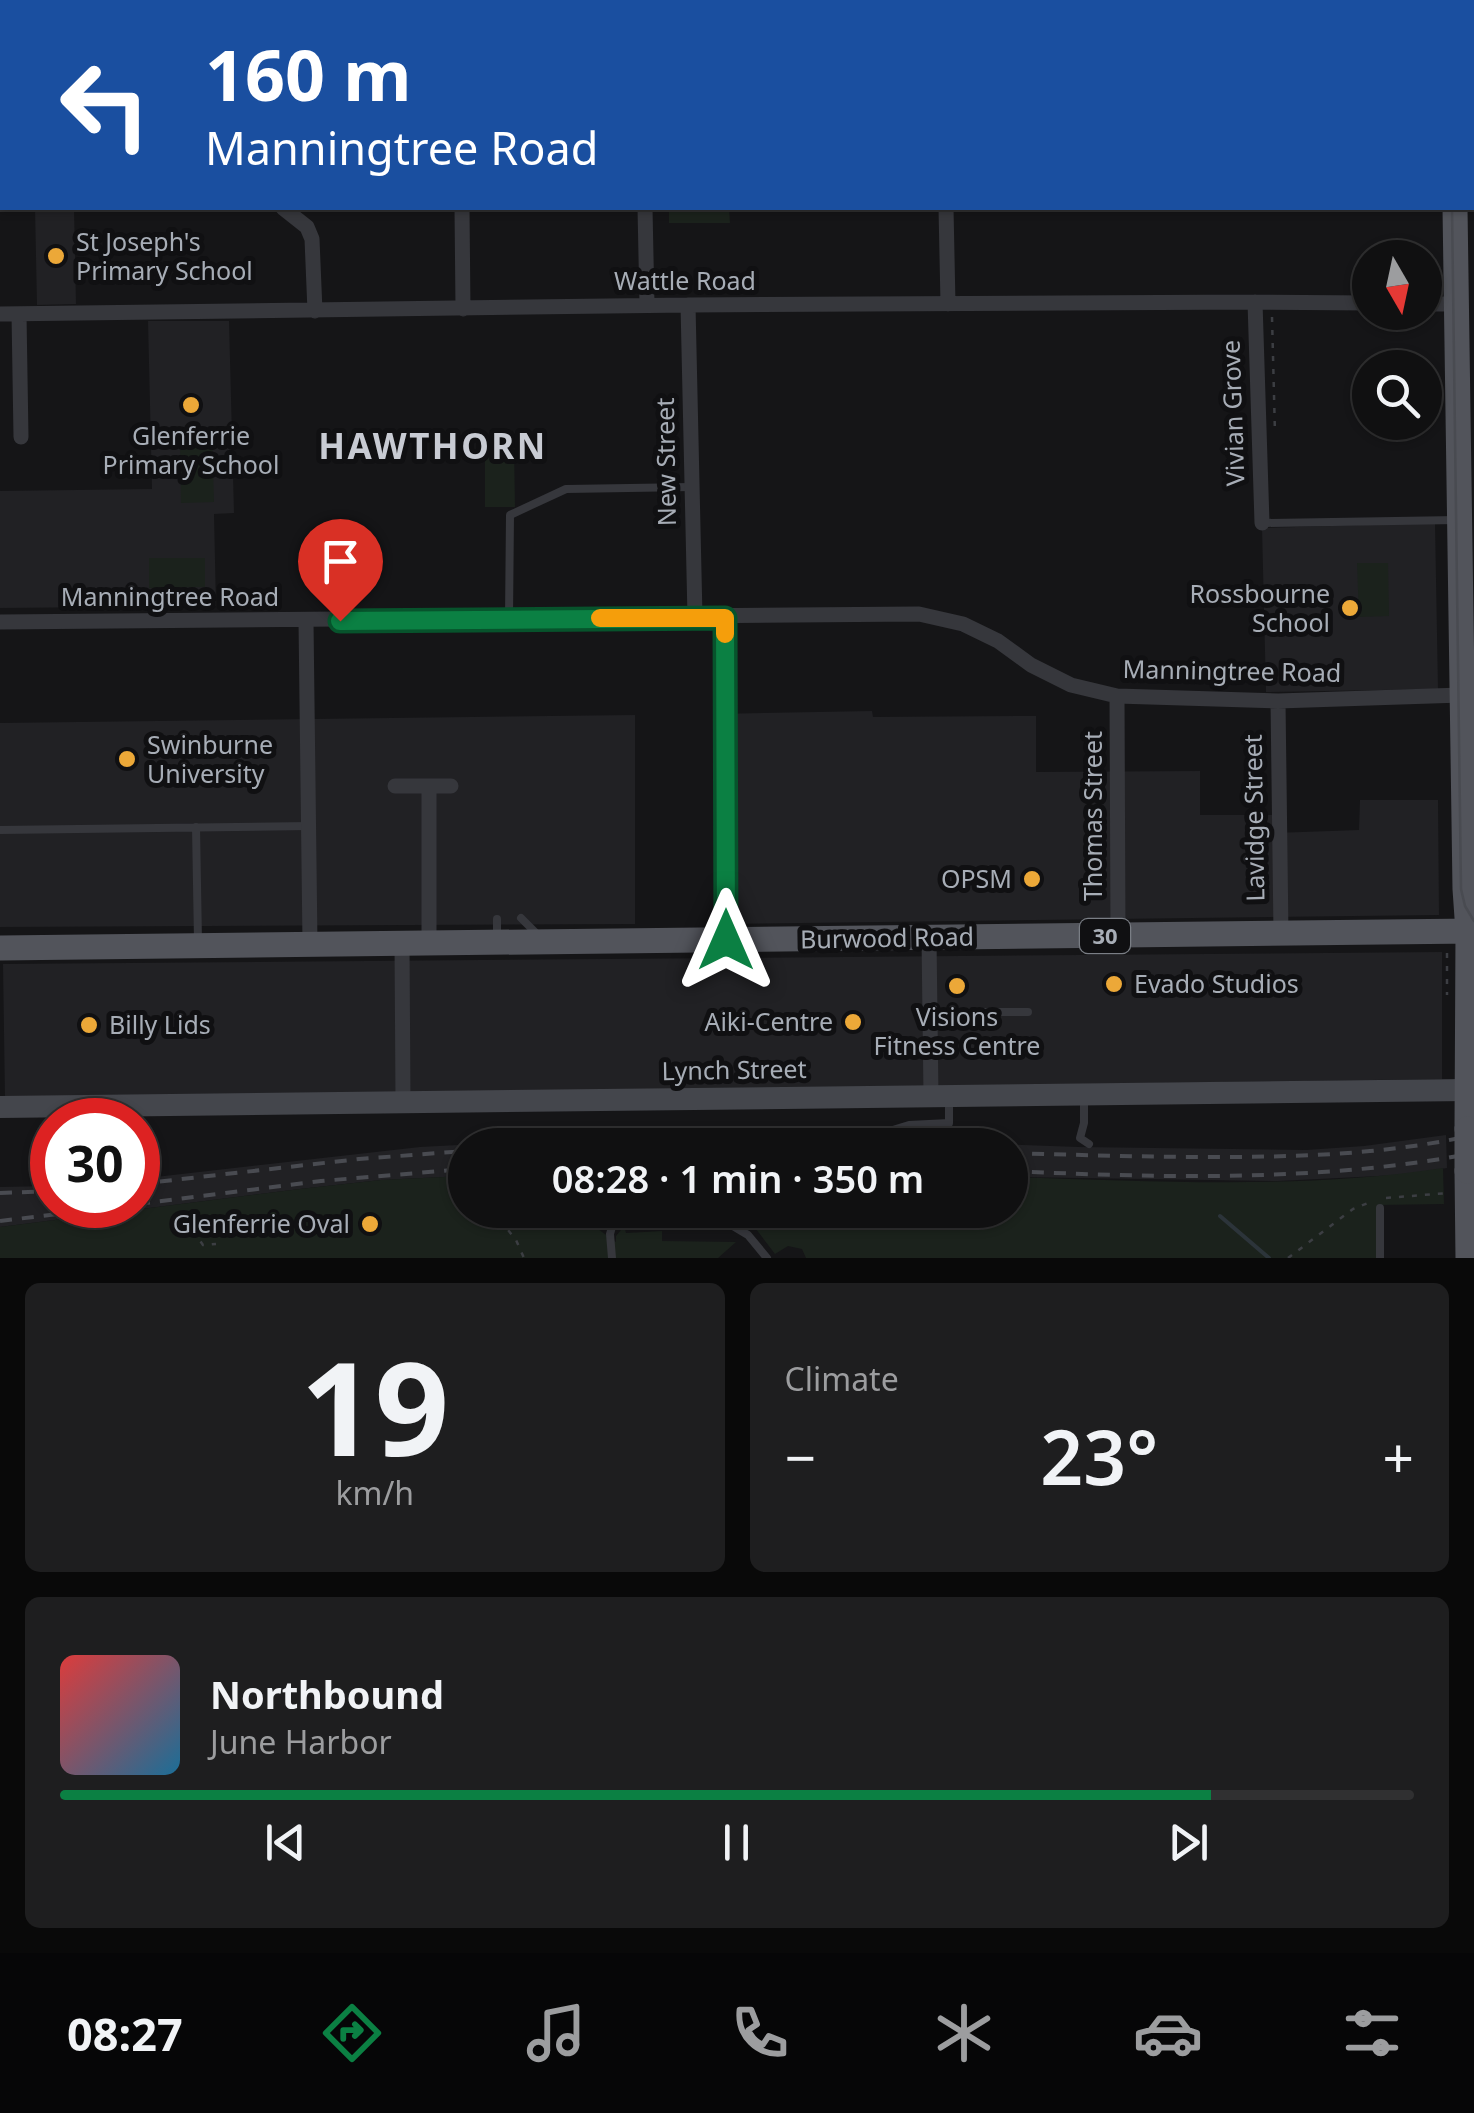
<!DOCTYPE html>
<html lang="en">
<head>
<meta charset="utf-8">
<style>
	:root { --surface:#101011; --page:#1e1e1f; --text:#f1f3f6; --muted:#9c9d9f; --line:#303031; --accent:#0b8043 }
	body { margin:0; font-family:"Noto Sans",sans-serif; background:var(--page); color:var(--text); height:100vh; display:flex; flex-direction:column; font-size:38px; white-space:nowrap }
	* { box-sizing:border-box; margin:0 }
	p { font-size:32px; color:var(--muted) }
	.icon { flex:none; width:55px; height:55px; fill:none; stroke:currentColor; stroke-width:2; stroke-linecap:round; stroke-linejoin:round }
	.map { position:relative; height:1258px; overflow:hidden }
	.details { display:flex; flex-direction:column; gap:25px; padding:25px; background:#090909; flex:1 }
	.details>* { flex:none }
	.guide { position:absolute; left:0px; top:0px; width:1475px; height:210px; box-shadow:0 2px 8px #0004,0 0 0 2px var(--line); background:#1a4fa0; color:#fff; overflow:hidden }
	.needle { width:65px; rotate:171deg }
	.fabs { position:absolute; left:1352px; top:240px; display:grid; gap:20px }
	.fabs a { display:grid; place-items:center; width:90px; height:90px; border-radius:50%; background:var(--surface); box-shadow:0 2px 8px #0004,0 0 0 2px var(--line); font-size:50px }
	.speed { position:absolute; left:30px; top:1098px; display:flex; gap:20px; font-size:50px; font-weight:700; text-align:center }
	.speed>* { display:grid; place-content:center; width:130px; height:130px; border-radius:50%; background:var(--surface); box-shadow:0 2px 8px #0004,0 0 0 2px var(--line); line-height:1 }
	.speed .limit { border:15px solid #d22; background:#fff; color:#111 }
	.pin { position:absolute; display:grid; place-items:center; width:85px; height:85px; color:#fff; margin:-102px -42px; border-radius:50% 50% 50% 0; rotate:-45deg; box-shadow:0 0 10px #0007 }
	.pin .icon { rotate:45deg }
	.me { position:absolute; width:110px; margin:-55px; rotate:0deg; stroke-linejoin:round; filter:drop-shadow(0 0 8px #0008) }
	.turn { display:flex; align-items:center; gap:35px; height:210px; padding:0 40px; font-size:45px }
	.turn .icon { width:130px; height:130px; stroke-width:2.5 }
	.turn b { display:block; font-size:70px; line-height:85px }
	.big { font-size:75px; font-weight:600; line-height:1.1 }
	.details .card { flex:1; display:flex; flex-direction:column; justify-content:center; gap:15px; min-width:0; padding:0 35px; border-radius:15px; background:var(--page) }
	.details .dial { align-items:center; gap:0 }
	.dial b { font-size:130px; line-height:1 }
	.song { display:flex; align-items:center; gap:30px }
	.cover { width:120px; height:120px; border-radius:15px; background:linear-gradient(135deg,hsl(0 70% 55%),hsl(200 70% 35%)) }
	.played { height:10px; border-radius:5px; background:linear-gradient(90deg,var(--accent) 85%,var(--line) 85%) }
	.keys { display:flex; justify-content:space-around; direction:ltr }
	.heat { display:flex; justify-content:space-between; align-items:center; font-size:55px; direction:ltr }
	.details .tiles { flex:1; display:grid; gap:25px; grid-template-columns:1fr 1fr }
	.card:last-child { grid-column:span 2 }
	.trip { position:absolute; left:448px; top:1128px; width:580px; height:100px; border-radius:50px; background:var(--surface); box-shadow:0 2px 8px #0004,0 0 0 2px var(--line); font-weight:600; line-height:100px; text-align:center }
	.tabs { display:flex; height:160px; justify-content:space-around; align-items:center; background:#060607; color:var(--muted) }
	.tabs .icon { width:70px; height:70px }
	.tabs .on { color:var(--accent) }
	.tabs b { font-size:45px; color:var(--text) }
	.map>svg:first-child { display:block }
	.built { fill:#212124 }
	.green { fill:#1b221c }
	.lines { fill:none; stroke-linecap:round; stroke-linejoin:round }
	.stream { stroke:#2c343a; stroke-width:4 }
	.path { stroke:#3c3e43; stroke-width:2.5; stroke-dasharray:5 8; stroke-linecap:butt }
	.lane { stroke:#36373c; stroke-width:8 }
	.street { stroke:#36373c; stroke-width:15 }
	.secondary { stroke:#44464c; stroke-width:22 }
	.primary { stroke:#52545b; stroke-width:25 }
	.tram { stroke:#494b51; stroke-width:2.5 }
	.rail { stroke:#494b51; stroke-width:4; stroke-dasharray:12 10; stroke-linecap:butt }
	.primary-bridge { stroke:#52545b; stroke-width:25 }
	.route-casing { stroke:#07532c; stroke-width:25 }
	.route { stroke:#0b8043; stroke-width:18 }
	.slow { stroke:#f59e0b; stroke-width:18 }
	.poi-dot { fill:#eca838; stroke:#101012; stroke-width:4 }
	.labels { text-anchor:middle; stroke-width:10; stroke-linejoin:round; paint-order:stroke }
	.shield { fill:#101012; stroke:#7a7e85; stroke-width:2.5 }
	.shield-label { font-size:22px; font-weight:bold; fill:#a7adb6 }
	.poi-label { font-size:25px; fill:#a7adb6; stroke:#101012; text-anchor:start }
	.street-label { font-size:25px; fill:#a7adb6; stroke:#101012 }
	.district-label { font-size:35px; font-weight:bold; letter-spacing:2.5px; fill:#c8cbd3; stroke:#101012 }
</style>
</head>
<body>
<div class="map">
<svg width="1474" height="1258" viewBox="0 0 1474 1258">
	<rect width="100%" height="100%" fill="#151517"/>
	<!-- built -->
	<path class="built" d="M0,0H217V2H2V116H0Z
		M35,208H74L76,304L37,305Z
		M148,321H229L234,513L214,514L216,606L0,608V491L152,489Z
		M1435,523L1438,689L1266,692L1262,528Z
		M872,711L873,717L1036,716V772L1200,771V815H1273L1274,833L1359,830L1360,800H1438L1439,915L716,924L715,714Z
		M635,715V924L0,927V723Z
		M1442,952V1079L5,1099L3,964Z
		M1446,1135L1447,1168L1399,1175L1278,1181L1010,1177V1145H465V1176L381,1180L300,1189L0,1227V1187L52,1186V1205H138V1179L420,1147L517,1142L857,1139L1079,1147L1306,1150L1364,1146Z"/>
	<!-- green -->
	<path class="green" d="M669,208H729L730,223H669Z
		M212,439L214,502L181,503L180,440Z
		M485,446H514L515,507H485Z
		M149,558H205V587L149,588Z
		M1357,563H1388L1389,616L1359,617Z
		M1443,1168L1444,1204L1380,1205L1381,1258H806L802,1249L788,1246L775,1254L743,1212L711,1211V1219L600,1217L591,1224L616,1242V1236L621,1230L625,1229L626,1233L662,1231V1241L736,1242L718,1258H0V1227L300,1189L381,1180L465,1176V1210H1010V1177C1154,1181 1300,1190 1443,1168Z"/>
	<g class="lines">
		<!-- stream -->
		<path class="stream" d="M1220,1216L1269,1258"/>
		<!-- path -->
		<path class="path" d="M725,0V2
			M1272,317L1275,434
			M1447,953V995
			M1386,1198L1448,1193
			M492,1210L516,1240L524,1258
			M605,1210V1220
			M193,1231L203,1245L216,1244
			M1288,1258L1353,1209L1373,1201"/>
		<!-- lane -->
		<path class="lane" d="M1262,523L1457,520
			M509,617L510,515L566,489L692,487
			M196,827L198,941
			M0,830L310,826
			M521,918L539,936
			M497,939V919
			M930,1012H1028
			M1084,1098V1123L1080,1138L1089,1144
			M844,1145L909,1125L949,1123V1100
			M612,1258L610,1234L612,1227L617,1224L733,1226L748,1235L767,1258
			M1380,1258V1208"/>
		<!-- street -->
		<path class="street" d="M453,0V2
			M283,208L307,227L312,239L315,311
			M462,208L463,309
			M645,208L647,305
			M946,208L948,304
			M1255,302L1262,523
			M1425,304H1457
			M688,305L695,617
			M0,314L688,305L1255,302L1370,303
			M19,314L21,437
			M725,617L726,940
			M306,621L310,944
			M0,622L919,614L963,624L998,641L1031,665L1071,685L1117,696L1278,701L1462,695
			M1117,696L1118,935
			M1278,701L1281,934
			M395,786H451
			M429,786V943
			M929,938L931,1096
			M402,943L403,1101"/>
		<!-- secondary -->
		<path class="secondary" d="M0,1107L1468,1090"/>
		<!-- primary -->
		<path class="primary" d="M1452,0V2
			M1455,208L1465,889L1468,932L1467,1129
			M0,948L1474,931
			M1467,1171L1468,1258"/>
		<!-- tram -->
		<path class="tram" d="M1456,0V2
			M1452,208L1461,889L1465,906L1474,921"/>
		<!-- rail -->
		<path class="rail" d="M1010,1153C1079,1155 1147,1157 1216,1157C1303,1157 1389,1154 1474,1135
			M1010,1171C1162,1178 1325,1182 1474,1153
			M138,1184L359,1159L465,1151
			M0,1193L52,1191
			M138,1204L321,1181L465,1169
			M0,1221L133,1205"/>
		<!-- primary-bridge -->
		<path class="primary-bridge" d="M1467,1129V1171"/>
	</g>
	<g class="lines">
		<defs>
			<path id="route" d="M340,621L725,618L726,940"/>
		</defs>
		<!-- route casing -->
		<use href="#route" class="route-casing"/>
		<!-- route -->
		<use href="#route" class="route"/>
		<!-- slow -->
		<path class="slow" d="M600,618H725V634"/>
	</g>
	<!-- markers -->
	<g class="poi-dot">
		<circle cx="56" cy="256" r="10"/>
		<circle cx="191" cy="405" r="10"/>
		<circle cx="1350" cy="608" r="10"/>
		<circle cx="127" cy="759" r="10"/>
		<circle cx="1032" cy="879" r="10"/>
		<circle cx="1114" cy="984" r="10"/>
		<circle cx="957" cy="986" r="10"/>
		<circle cx="853" cy="1022" r="10"/>
		<circle cx="89" cy="1025" r="10"/>
		<circle cx="370" cy="1224" r="10"/>
	</g>
	<g class="labels">
		<!-- shield labels -->
		<rect class="shield" x="1080" y="919" width="50" height="34" rx="8"/>
		<g class="shield-label">
			<text x="1105" y="944">30</text>
		</g>
		<!-- poi labels -->
		<g class="poi-label">
			<text x="76" y="251">St Joseph's<tspan x="76" dy="29">Primary School</tspan></text>
			<text x="191" y="445" text-anchor="middle">Glenferrie<tspan x="191" dy="29">Primary School</tspan></text>
			<text x="1330" y="603" text-anchor="end">Rossbourne<tspan x="1330" dy="29">School</tspan></text>
			<text x="147" y="754">Swinburne<tspan x="147" dy="29">University</tspan></text>
			<text x="1012" y="888" text-anchor="end">OPSM</text>
			<text x="1134" y="993">Evado Studios</text>
			<text x="957" y="1026" text-anchor="middle">Visions<tspan x="957" dy="29">Fitness Centre</tspan></text>
			<text x="833" y="1031" text-anchor="end">Aiki-Centre</text>
			<text x="109" y="1034">Billy Lids</text>
			<text x="350" y="1233" text-anchor="end">Glenferrie Oval</text>
		</g>
		<!-- street labels -->
		<g class="street-label">
			<text x="685" y="290">Wattle Road</text>
			<text transform="translate(1233 413) rotate(-92)" y="9">Vivian Grove</text>
			<text transform="translate(666 462) rotate(-91)" y="9">New Street</text>
			<text x="170" y="606">Manningtree Road</text>
			<text transform="translate(1232 671) rotate(1)" y="9">Manningtree Road</text>
			<text transform="translate(1093 816) rotate(-90)" y="9">Thomas Street</text>
			<text transform="translate(1254 818) rotate(-91)" y="9">Lavidge Street</text>
			<text transform="translate(887 938) rotate(-1)" y="9">Burwood Road</text>
			<text transform="translate(734 1070) rotate(-1)" y="9">Lynch Street</text>
		</g>
		<!-- district labels -->
		<g class="district-label">
			<text x="433" y="459">HAWTHORN</text>
		</g>
	</g>
</svg>
<div class="fabs">
<a><svg class="needle" viewBox="-14 -14 28 28"><path d="M0-13l5 13h-10z" fill="#e53935"/><path d="M0 13l5-13h-10z" fill="#9c9d9f"/></svg></a>
<a><svg class="icon" aria-label="search" viewBox="0 0 24 24"><circle cx="10" cy="10" r="6"/><path d="M15 15l6 6"/></svg></a>
</div>
<div class="speed"><div class="limit">30</div></div>
<div class="pin" style="left:340px;top:621px;background:#d93025"><svg class="icon" aria-label="arrive" viewBox="0 0 24 24"><path d="M6 21V4h12l-3 4 3 4H6"/></svg></div>
<svg class="me" style="left:726px;top:940px" viewBox="-20 -20 40 40"><path d="M0-17L14 15 0 8-14 15z" fill="#0b8043" stroke="#fff" stroke-width="4"/></svg>
<div class="trip">08:28 · 1 min · 350 m</div>
<div class="guide">
<div class="turn"><svg class="icon" aria-label="left" viewBox="0 0 24 24"><path d="M17 20v-9H6M10 6l-5 5 5 5"/></svg><div><b>160 m</b>Manningtree Road</div></div>
</div>
</div>
<section class="details">
<div class="tiles">
<div class="card dial"><b>19</b><p>km/h</p></div>
<div class="card"><p>Climate</p>
<div class="heat"><a>−</a><b class="big">23°</b><a>+</a></div>
</div>
<div class="card">
<div class="song"><i class="cover"></i><div><b>Northbound</b><p>June Harbor</p></div></div>
<div class="played"></div>
<div class="keys"><svg class="icon" aria-label="previous" viewBox="0 0 24 24"><path d="M18 5L8 12l10 7zM5 5v14"/></svg><svg class="icon" aria-label="pause" viewBox="0 0 24 24"><path d="M8 5v14M16 5v14"/></svg><svg class="icon" aria-label="next" viewBox="0 0 24 24"><path d="M6 5l10 7-10 7zM19 5v14"/></svg></div>
</div>
</div>
</section>
<nav class="tabs">
<b>08:27</b>
<svg class="icon on" aria-label="directions" viewBox="0 0 24 24"><path d="M12 3l9 9-9 9-9-9zM9 14v-3h6M13 9l2 2-2 2"/></svg>
<svg class="icon" aria-label="music" viewBox="0 0 24 24"><path d="M9 18V5l10-2v13"/><circle cx="6" cy="18" r="3"/><circle cx="16" cy="16" r="3"/></svg>
<svg class="icon" aria-label="phone" viewBox="0 0 24 24"><path d="M5 4h4l2 5-3 2q2 4 5 5l2-3 5 2v4C11 20 4 13 5 4z"/></svg>
<svg class="icon" aria-label="climate" viewBox="0 0 24 24"><path d="M12 3v18M4 7l16 10M4 17L20 7"/></svg>
<svg class="icon" aria-label="car" viewBox="0 0 24 24"><path d="M5 17H2v-5l4-1 3-4h7l3 4 3 1v5h-3M9 17h6M6 11h13"/><circle cx="7" cy="17" r="2"/><circle cx="17" cy="17" r="2"/></svg>
<svg class="icon" aria-label="filters" viewBox="0 0 24 24"><path d="M4 7h16M4 17h16"/><circle cx="9" cy="7" r="2"/><circle cx="15" cy="17" r="2"/></svg>
</nav>
</body>
</html>
